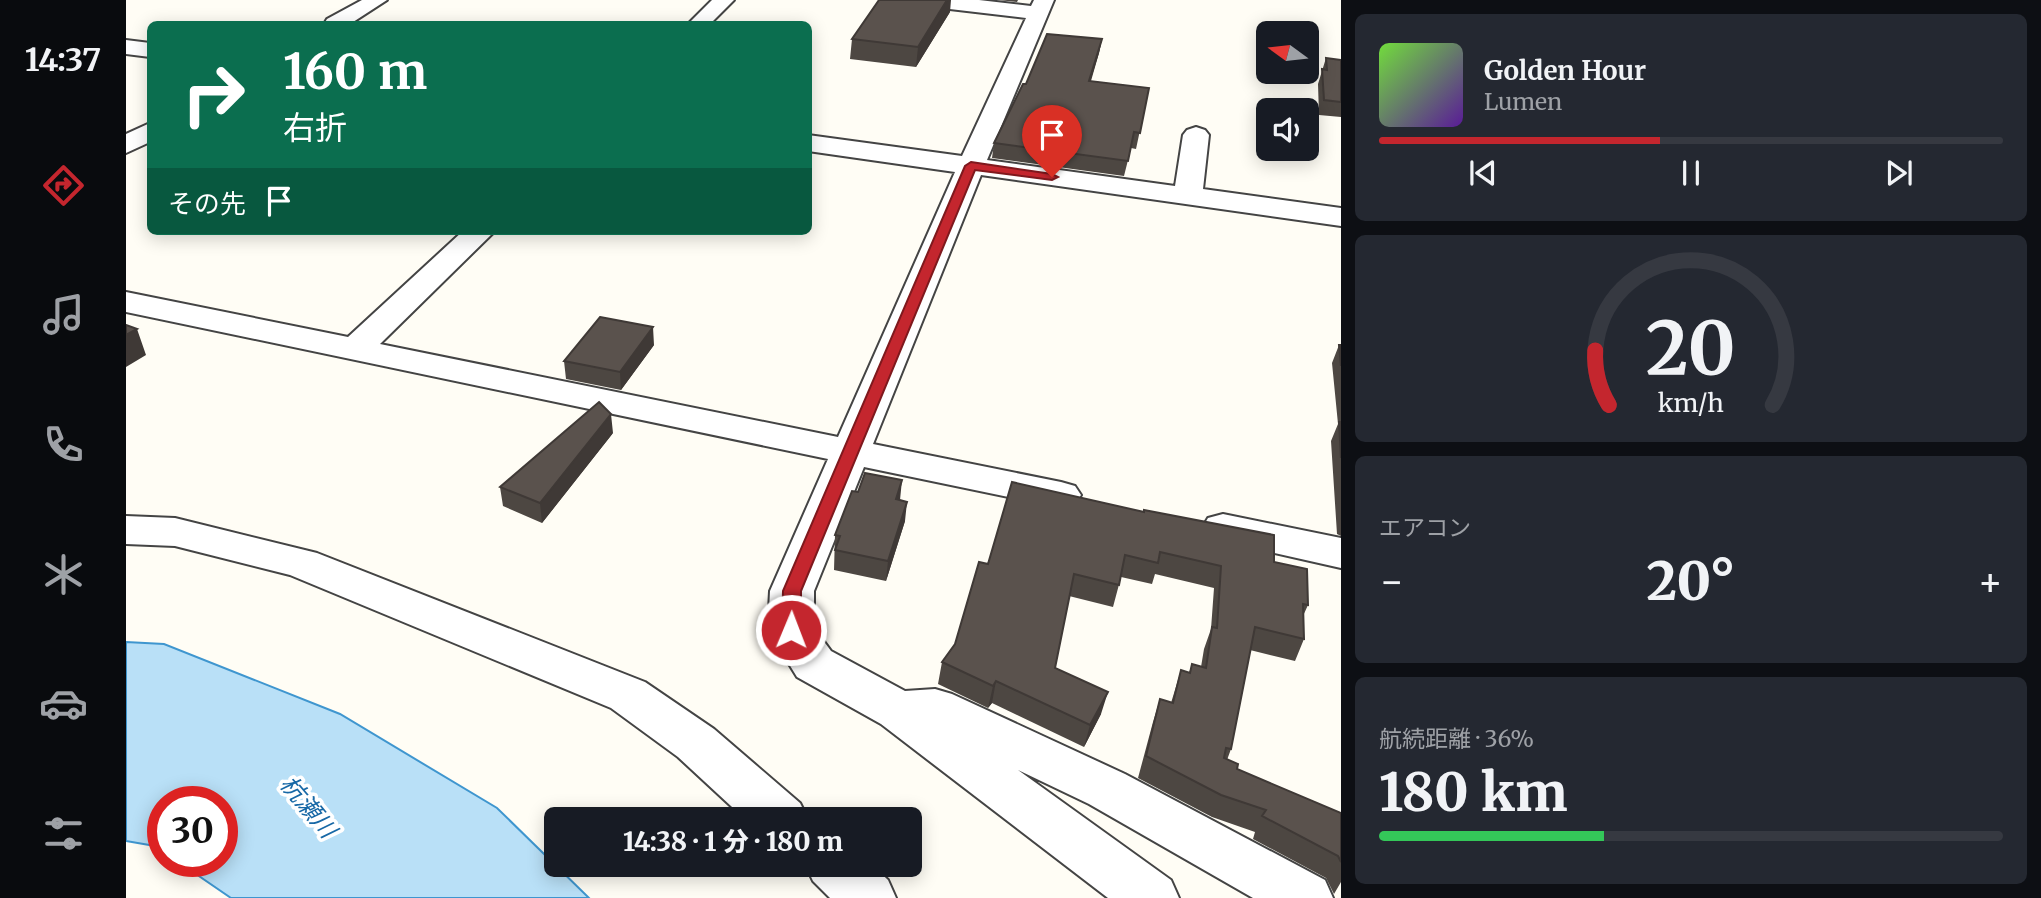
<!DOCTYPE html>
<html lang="ja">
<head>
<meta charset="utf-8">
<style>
	:root { --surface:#171b24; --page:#242831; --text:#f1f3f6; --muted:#9ea1a6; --line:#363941; --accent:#c4262e }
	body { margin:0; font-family:Merriweather,"Noto Sans JP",serif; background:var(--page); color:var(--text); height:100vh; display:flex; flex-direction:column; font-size:26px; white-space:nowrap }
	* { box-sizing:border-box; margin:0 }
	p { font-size:23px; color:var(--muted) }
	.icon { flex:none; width:38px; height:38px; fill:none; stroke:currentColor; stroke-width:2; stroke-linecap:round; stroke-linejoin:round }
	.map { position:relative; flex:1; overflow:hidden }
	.drawer { display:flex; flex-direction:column; gap:14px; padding:14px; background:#0d0f14; width:700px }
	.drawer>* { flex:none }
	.guide { position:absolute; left:21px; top:21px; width:665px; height:214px; border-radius:10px; box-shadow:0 4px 18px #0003; background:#0b6e4f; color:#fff; overflow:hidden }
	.needle { width:46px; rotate:285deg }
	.tools { position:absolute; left:1130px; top:21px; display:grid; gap:14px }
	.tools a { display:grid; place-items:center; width:63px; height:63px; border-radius:10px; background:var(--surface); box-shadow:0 4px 18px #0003; font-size:35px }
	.speed { position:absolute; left:21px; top:786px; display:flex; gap:14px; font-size:35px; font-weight:700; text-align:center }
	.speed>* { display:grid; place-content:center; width:91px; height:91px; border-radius:50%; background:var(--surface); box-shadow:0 4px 18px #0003; line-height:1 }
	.speed .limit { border:10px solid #d22; background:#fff; color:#111 }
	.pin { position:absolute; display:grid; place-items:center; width:60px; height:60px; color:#fff; margin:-72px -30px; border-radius:50% 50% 50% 0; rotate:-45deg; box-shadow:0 0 7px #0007 }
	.pin .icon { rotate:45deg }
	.me { position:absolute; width:77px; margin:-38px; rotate:1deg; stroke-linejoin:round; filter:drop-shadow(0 0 5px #0008) }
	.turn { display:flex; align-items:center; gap:24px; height:147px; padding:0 21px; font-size:32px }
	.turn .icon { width:91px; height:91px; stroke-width:2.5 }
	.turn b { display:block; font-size:49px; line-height:60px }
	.then { display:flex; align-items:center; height:66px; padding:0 21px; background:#0003; gap:14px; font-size:26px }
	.big { font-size:52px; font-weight:800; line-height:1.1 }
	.drawer .card { flex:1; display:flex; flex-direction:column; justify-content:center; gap:10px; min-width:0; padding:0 24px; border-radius:10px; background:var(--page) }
	.drawer .dial { align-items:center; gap:0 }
	.dial svg { height:182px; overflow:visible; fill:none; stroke:var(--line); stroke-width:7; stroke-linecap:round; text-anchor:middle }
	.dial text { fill:var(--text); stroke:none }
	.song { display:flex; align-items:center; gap:21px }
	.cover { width:84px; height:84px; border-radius:10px; background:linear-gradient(135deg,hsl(100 70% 55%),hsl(270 70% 35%)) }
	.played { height:7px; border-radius:4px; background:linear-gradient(90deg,var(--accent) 45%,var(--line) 45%) }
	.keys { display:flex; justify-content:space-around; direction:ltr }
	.heat { display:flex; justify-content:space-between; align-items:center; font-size:38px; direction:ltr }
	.charge { height:10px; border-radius:5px; background:linear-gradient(90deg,#34c759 36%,var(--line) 0) }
	.trip { position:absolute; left:418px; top:807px; width:378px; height:70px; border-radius:10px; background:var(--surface); box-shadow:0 4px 18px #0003; font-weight:800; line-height:70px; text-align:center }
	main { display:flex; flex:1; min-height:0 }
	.menu { display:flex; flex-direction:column; width:126px; justify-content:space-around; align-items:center; background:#090b0e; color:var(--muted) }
	.menu .icon { width:49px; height:49px }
	.menu .selected { color:var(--accent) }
	.menu b { font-size:32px; color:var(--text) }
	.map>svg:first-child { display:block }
	.water { fill:#b9e0f7; stroke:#3f96cf; stroke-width:2 }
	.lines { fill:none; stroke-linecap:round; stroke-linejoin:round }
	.minor-casing { stroke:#444; stroke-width:4 }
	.minor { fill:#fff; fill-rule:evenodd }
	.wall { fill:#4d4742 }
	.shaded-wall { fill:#3f3936 }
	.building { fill:#5a524d; stroke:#3f3936; stroke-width:2 }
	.route { fill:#c4262e; stroke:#7f191e; stroke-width:2 }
	.labels { text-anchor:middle; stroke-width:7; stroke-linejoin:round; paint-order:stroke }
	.near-water-label { font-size:24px; font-style:italic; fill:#1768a6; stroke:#fff }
</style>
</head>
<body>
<main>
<nav class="menu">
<b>14:37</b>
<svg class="icon selected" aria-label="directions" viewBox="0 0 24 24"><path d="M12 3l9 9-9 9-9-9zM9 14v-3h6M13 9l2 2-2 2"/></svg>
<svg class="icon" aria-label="music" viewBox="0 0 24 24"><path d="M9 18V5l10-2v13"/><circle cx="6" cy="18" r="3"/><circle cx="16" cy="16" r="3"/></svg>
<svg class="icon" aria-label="phone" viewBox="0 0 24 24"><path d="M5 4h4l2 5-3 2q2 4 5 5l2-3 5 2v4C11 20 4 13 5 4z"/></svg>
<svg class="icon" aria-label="climate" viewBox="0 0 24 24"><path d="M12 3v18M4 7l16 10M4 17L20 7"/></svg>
<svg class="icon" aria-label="car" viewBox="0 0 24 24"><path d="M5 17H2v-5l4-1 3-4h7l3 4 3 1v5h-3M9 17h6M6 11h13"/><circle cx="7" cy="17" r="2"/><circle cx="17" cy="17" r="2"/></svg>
<svg class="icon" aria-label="filters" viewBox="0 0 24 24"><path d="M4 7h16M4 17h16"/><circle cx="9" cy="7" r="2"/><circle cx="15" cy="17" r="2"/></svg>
</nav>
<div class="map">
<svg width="1215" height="898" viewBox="0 0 1215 898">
	<rect width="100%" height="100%" fill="#fffdf5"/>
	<!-- water -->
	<path class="water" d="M0,642L38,644L214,714L371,808L463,898H105L51,861H96V802H37V851L29,846L0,841Z"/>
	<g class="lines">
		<defs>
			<path id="minor" d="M236,0H261L224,24H198L201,19Z
				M586,0H608L584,24H562Z
				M788,0H853L905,6L908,0H928L861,160L1049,186L1057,135L1061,130L1070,127L1079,130L1083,135L1077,189L1215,208V226L855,175L747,444L935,482L949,486L955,495L949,504L935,508L738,467L688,591V628L705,651L779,691L809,689L826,694L999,774L1199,880L1207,898H1127L963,804L892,770L1045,880L1053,898H982L755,724L671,677L642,630L644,591L702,459L0,312V292L222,337L337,231H369L254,344L712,437L829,172L682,151V135L836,156L900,18L798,6L791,4Z
				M0,40L24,43V57L0,54Z
				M24,123V142L0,153V134Z
				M1097,514L1215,538V568L1082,538L1076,528L1082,518Z
				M0,516L49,518L191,553L519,682L588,729L674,803L682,819H619L552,757L485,708L164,575L49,546L0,544Z
				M679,864H745L762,880L770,898H704L687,881Z"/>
		</defs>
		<!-- minor casing -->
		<use href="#minor" class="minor-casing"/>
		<!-- minor -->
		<use href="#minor" class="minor"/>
	</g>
	<!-- wall -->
	<path class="wall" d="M872,0H892L891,2Z
		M824,12L790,67L724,59L726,39Z
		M976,39L973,53L965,81L1023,88L1010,149L1005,148L998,176L866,158L868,143L900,84Z
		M1200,58L1215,60V117L1193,115L1192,84Z
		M528,345L495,390L440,379L438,361Z
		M1213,345H1215V536L1211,534L1205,441L1212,424L1206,363Z
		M487,433L416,523L377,506L374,487Z
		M774,500L779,521L760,581L708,570L709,535Z
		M1018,512L1148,562L1182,605L1177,616L1178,639L1169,661L1124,650L1105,749L1101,760L1111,769L1215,813V882L1208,894L1200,878L1127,839L1129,832L1086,817L1012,778L1027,722L1034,699L1045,703L1055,670L1063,673L1066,664L1075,667L1078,649L1085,629L1088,588L1029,574L1026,584L995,577L987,607L943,596L929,668L975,714L958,747L866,703L862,708L812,684L816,662L829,644L862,564Z"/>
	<!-- shaded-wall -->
	<path class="shaded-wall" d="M821,0H825L824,12L790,67L792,47Z
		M976,39L973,53L960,95L963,81Z
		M527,327L528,345L495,390L494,372Z
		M11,329L20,355L0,367V335Z
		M485,414L487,433L416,523L414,503Z
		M776,480L774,500L770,499Z
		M781,502L779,521L760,581L762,561Z
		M870,681L866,703L862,708L867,686Z
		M982,692L975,714L958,747L964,725Z"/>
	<!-- building -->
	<path class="building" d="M753,0H821L792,47L726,39Z
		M921,34L976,39L963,81L1023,88L1014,133L1008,132L1002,161L868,143L897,84H900Z
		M1200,58L1215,60V102L1198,100L1196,69L1201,70Z
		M474,317L527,327L494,372L438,361Z
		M0,325L11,329L0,335Z
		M1213,345H1215V366Z
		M473,402L485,414L414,503L374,487Z
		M1213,422H1215V458Z
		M739,473L776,480L770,499L781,502L762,561L709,550L714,536L709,535L726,491L732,492Z
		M886,482L1018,512V510L1148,535V562L1181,569L1182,605L1177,604L1178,639L1129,627L1105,749L1100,748L1098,758L1112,764L1111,769L1215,813V862L1212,856L1136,816L1140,810L1095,795L1020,756L1034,699L1047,703L1055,670L1064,673L1066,664L1080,668L1086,627L1091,628L1095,566L1034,552L1032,563L999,555L993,585L948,574L929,668L982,692L964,725L870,681L867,686L816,662L829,644L853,562L862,564Z"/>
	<!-- route -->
	<path class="route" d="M845,162L926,174L932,177L926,180L849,170L675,591V630L672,635H658L656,630L657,591L839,166Z"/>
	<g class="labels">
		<!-- near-water labels -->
		<g class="near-water-label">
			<text transform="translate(182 807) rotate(50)" y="8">杭瀬川</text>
		</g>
	</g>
</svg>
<div class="tools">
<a><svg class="needle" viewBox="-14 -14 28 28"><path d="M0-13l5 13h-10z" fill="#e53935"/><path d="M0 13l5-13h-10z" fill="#9ea1a6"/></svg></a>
<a><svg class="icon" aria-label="sound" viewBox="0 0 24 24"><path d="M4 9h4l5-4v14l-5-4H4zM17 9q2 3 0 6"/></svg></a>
</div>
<div class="speed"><div class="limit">30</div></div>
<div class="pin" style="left:926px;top:177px;background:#d93025"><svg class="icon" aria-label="arrive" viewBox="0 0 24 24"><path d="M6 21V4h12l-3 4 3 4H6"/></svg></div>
<svg class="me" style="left:665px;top:630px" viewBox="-20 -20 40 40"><circle r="17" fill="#c4262e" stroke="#fff" stroke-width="3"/><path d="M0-11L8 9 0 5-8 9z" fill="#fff"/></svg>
<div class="trip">14:38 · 1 分 · 180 m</div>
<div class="guide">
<div class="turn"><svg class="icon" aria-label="right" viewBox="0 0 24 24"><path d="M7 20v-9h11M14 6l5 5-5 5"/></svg><div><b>160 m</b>右折</div></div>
<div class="then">その先<svg class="icon" aria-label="arrive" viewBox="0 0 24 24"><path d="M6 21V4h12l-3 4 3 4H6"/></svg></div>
</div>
</div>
<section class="drawer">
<div class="card">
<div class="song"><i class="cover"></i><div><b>Golden Hour</b><p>Lumen</p></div></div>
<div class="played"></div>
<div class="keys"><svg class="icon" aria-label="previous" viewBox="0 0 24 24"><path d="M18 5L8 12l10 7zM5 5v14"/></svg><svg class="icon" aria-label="pause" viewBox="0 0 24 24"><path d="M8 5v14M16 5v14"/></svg><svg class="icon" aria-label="next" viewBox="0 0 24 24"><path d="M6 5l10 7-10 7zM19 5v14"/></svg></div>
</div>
<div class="card dial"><svg viewBox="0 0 100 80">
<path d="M14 69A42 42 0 1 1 86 69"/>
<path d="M14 69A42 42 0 0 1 8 45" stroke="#c4262e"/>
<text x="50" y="56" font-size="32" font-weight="700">20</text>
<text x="50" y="72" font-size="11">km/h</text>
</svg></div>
<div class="card"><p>エアコン</p>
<div class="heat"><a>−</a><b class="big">20°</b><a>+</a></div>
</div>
<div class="card"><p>航続距離 · 36%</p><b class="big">180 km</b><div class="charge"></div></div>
</section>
</main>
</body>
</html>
